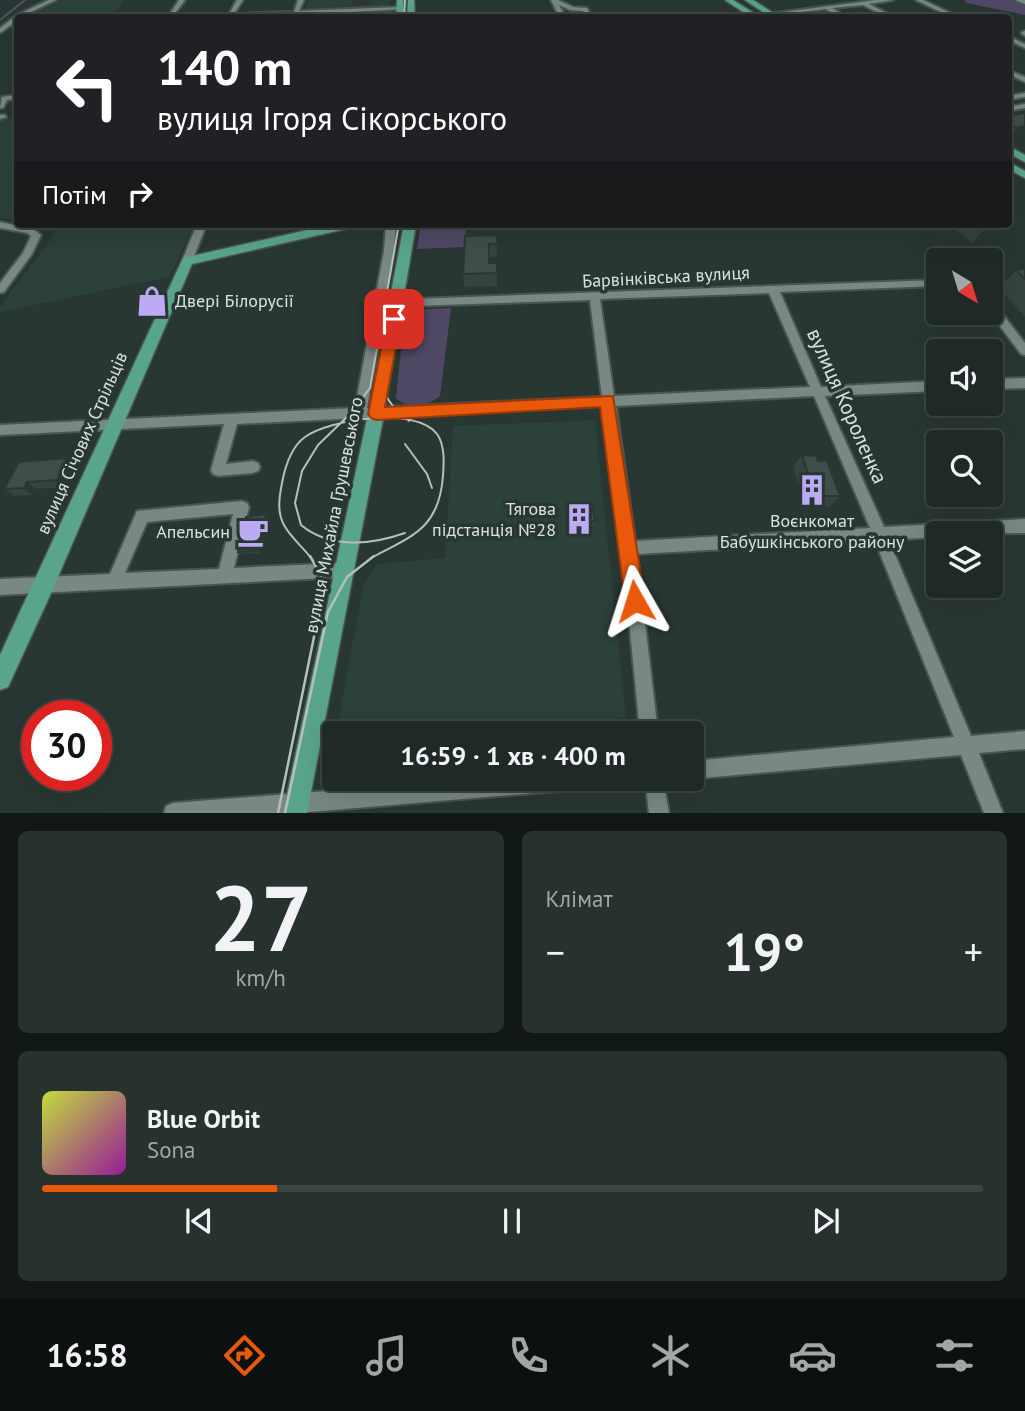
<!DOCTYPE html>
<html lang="uk">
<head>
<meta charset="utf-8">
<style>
	:root { --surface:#1f2926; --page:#27312e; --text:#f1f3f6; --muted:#a1a6a7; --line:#3c4543; --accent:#ea580c }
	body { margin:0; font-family:"PT Sans",sans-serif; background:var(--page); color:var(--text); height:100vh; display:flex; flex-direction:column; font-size:26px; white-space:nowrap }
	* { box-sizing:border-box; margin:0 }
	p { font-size:23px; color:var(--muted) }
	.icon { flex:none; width:38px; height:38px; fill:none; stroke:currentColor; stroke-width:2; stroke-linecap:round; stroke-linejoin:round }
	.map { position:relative; height:813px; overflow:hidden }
	.details { display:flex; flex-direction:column; gap:18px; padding:18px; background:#111715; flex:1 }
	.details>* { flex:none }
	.hud { position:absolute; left:14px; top:14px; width:998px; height:214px; border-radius:7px; box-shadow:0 7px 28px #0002,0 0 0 2px var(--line); background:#202124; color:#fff; overflow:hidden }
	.needle { width:46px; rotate:142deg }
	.controls { position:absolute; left:926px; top:248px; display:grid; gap:14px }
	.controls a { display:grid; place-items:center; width:77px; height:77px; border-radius:7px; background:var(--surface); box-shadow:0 7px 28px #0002,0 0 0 2px var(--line); font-size:35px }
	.speed { position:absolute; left:21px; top:700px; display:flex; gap:14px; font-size:35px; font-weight:700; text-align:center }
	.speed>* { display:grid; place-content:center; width:91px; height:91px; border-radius:50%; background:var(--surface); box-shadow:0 7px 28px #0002,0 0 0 2px var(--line); line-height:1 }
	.speed .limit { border:10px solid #d22; background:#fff; color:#111 }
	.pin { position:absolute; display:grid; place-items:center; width:60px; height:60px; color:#fff; margin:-30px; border-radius:14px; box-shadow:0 4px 10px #0006 }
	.me { position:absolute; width:77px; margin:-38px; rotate:354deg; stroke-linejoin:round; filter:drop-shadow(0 0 5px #0008) }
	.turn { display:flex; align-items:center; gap:24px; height:147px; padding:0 28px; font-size:32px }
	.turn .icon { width:91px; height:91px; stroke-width:2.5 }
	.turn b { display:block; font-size:49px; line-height:60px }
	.then { display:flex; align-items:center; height:66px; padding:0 28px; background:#0003; gap:14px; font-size:26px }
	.big { font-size:52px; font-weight:600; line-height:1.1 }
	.details .widget { flex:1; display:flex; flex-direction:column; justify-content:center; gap:10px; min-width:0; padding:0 24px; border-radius:10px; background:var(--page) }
	.details .dial { align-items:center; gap:0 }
	.dial b { font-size:91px; line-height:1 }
	.song { display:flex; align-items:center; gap:21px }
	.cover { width:84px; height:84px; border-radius:10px; background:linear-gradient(135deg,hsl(70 70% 55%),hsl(300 70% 35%)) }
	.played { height:7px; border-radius:4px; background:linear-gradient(90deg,var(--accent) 25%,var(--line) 25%) }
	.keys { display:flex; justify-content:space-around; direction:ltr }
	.heat { display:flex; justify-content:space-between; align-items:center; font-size:38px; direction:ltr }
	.details .tiles { flex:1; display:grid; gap:18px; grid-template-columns:1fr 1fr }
	.widget:last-child { grid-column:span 2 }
	.trip { position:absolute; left:322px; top:721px; width:382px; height:70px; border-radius:7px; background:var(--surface); box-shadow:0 7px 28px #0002,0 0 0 2px var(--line); font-weight:600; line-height:70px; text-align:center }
	.menu { display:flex; height:112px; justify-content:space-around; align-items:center; background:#0c100f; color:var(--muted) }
	.menu .icon { width:49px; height:49px }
	.menu .current { color:var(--accent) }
	.menu b { font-size:32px; color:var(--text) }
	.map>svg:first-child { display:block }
	.built { fill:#2c4139 }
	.green { fill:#504966 }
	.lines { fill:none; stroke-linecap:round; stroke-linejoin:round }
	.stream { stroke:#554e6a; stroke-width:2 }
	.minor-casing { stroke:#495550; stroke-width:4 }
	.major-casing { stroke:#495550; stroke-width:3 }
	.minor { fill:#798882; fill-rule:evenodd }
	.major { fill:#59a48c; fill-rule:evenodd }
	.tram-far1 { stroke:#b5bfbb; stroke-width:2 }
	.tram { stroke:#b5bfbb; stroke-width:2.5 }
	.wall { fill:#36433e }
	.shaded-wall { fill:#2c3732 }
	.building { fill:#3f4e48; stroke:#2c3732; stroke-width:2 }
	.route { fill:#ea580c; stroke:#983908; stroke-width:2 }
	.labels { text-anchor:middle; stroke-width:7; stroke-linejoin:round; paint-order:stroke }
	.street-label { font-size:18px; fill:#d9e2de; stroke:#293732 }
	.poi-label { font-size:18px; fill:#d9e2de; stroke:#293732; text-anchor:end }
	.near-street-label { font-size:21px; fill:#d9e2de; stroke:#293732 }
</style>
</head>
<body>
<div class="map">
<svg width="1025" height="813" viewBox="0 0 1025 813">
	<rect width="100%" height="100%" fill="#293732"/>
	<!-- built -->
	<path class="built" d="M42,0H125L113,17L18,18L17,31L0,26V23Z
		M308,0H390L389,8L304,11Z
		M17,117H18L17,221L0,218V119Z
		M33,224H195L169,277L0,312V307L52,238L54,231L48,227Z
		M595,420L626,718L582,721L583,733H336L363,587L377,564L445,558L453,426Z"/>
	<!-- green -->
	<path class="green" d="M964,0H1025V15L967,3Z
		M421,224H497L466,227L465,247L417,249Z
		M451,308L440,396C428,406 408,410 396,398L404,321L409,310Z"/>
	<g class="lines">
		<!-- stream -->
		<path class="stream" d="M0,20L25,0"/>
		<defs>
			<path id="minor" d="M49,0H56L18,18V20L0,33V28L17,15Z
				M179,0H185L173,16L229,14L237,0H243L234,14L294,12L298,0H304L299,11L400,7L403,9L298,15L297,18H291L292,15L167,18Z
				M551,0H558L573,7L587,8L592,18H586L583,11L570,10L559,5L566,18H560Z
				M876,0H893L869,4L896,18H889L863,5L832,8L849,18H842L825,9L771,16L768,14Z
				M916,0H923L961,18H953Z
				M1016,0H1025V4L1017,1Z
				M1024,31H1025V36L1021,33Z
				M1008,36L1025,44V48L1008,40Z
				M1008,70L1025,77V82L1008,74Z
				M1025,93V97L1008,100V96Z
				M18,95V99L7,100L3,108H0L2,97Z
				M1025,104V108L1008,111V107Z
				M0,115H5L6,117L0,119Z
				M0,222L33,229L41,235L32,254L4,292L0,293V283L23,253L31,236L27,233L0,228Z
				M197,224H207L192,261L190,263H184L182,261Z
				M386,224H396L394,251L385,300L938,280V286L780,292L821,387L938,381V391L825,396L884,527L1025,519V533L938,534V537L889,540L971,736L1025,731V749L979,753L1003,813H984L961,755L691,779H690L691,761L954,737L875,541L637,554L658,733H640L622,548L604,406L237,424L226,464L253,461L258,463L260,467L258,471L253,473L218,476L213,474L211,470L224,424L0,435V425L355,408L384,251ZM769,293L810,387L614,396L600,299ZM590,300L602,397L367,408L384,307ZM814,396L870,528L635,541L616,406Z
				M990,303H994L1025,343V355L1021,354L990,313Z
				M1025,378V388L990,389V379Z
				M242,501L247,503L249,507L234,568L345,563L350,565L353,570L350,575L345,577L0,595V579L110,574L137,511ZM233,514L219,569L125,573L147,522Z
				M480,779H602L600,786L593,788L297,813H164L166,806L173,803Z
				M645,779H663L669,813H649Z"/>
			<path id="major" d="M397,0H403L404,18H396Z
				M408,0H414L415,18H407Z
				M725,0H733L760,17L752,18Z
				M745,0H753L781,18H772Z
				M1008,146L1025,155V162L1008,153Z
				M1008,162L1025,171V178L1008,169Z
				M334,224H356L350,228L192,264L52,591L8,687L0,690V655L183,258Z
				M404,224H416L384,414L307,813H283L368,414Z"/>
		</defs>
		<!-- minor casing -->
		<use href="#minor" class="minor-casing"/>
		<!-- major casing -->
		<use href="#major" class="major-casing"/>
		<!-- minor -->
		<use href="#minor" class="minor"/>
		<!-- major -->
		<use href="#major" class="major"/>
		<!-- tram-far1 -->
		<path class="tram-far1" d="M404,18L405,0
			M399,224L370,388L350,414L318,445L302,471L295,503L301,525C330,549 371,545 405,533
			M379,370C379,392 392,408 409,421
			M405,444L427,474L432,488
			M311,558C303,547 291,538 284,525C277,512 279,498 282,483C285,467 291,447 305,437C330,419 416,406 437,434C445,445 444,463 443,476C439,529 412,536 371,558"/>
		<!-- tram -->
		<path class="tram" d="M278,813L324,588L321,575L310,556
			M285,813L328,612L347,577L374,556"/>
	</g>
	<!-- wall -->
	<path class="wall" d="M1008,116L1025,132L1013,134L1008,132Z
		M958,224H1007L995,238L973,243L954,229Z
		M497,235V257H490V263H497V286L464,287L463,274Z
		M1025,269V317L999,289L1016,270Z
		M802,455L818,461L840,496L829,507H806L793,467Z
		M67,458L76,466L66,487L36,489L33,495L14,496L4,489Z
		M566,507L595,521L594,526L567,528L565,512Z
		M266,514L268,517L264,542L267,546L260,553L240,554L238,552Z"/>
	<!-- shaded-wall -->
	<path class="shaded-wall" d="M352,0H371V4L353,6Z
		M1025,126V132L1013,134L1017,128Z
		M248,224H268L269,227L264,232L252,234Z
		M988,224H1007L995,238L973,243Z
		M67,458L76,466L66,487L57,480Z
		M27,482L36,489L33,495L24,488Z
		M266,514L268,517L264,543L261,540Z
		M265,543L267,546L260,553L258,550Z"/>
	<!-- building -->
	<path class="building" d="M1025,113V126L1017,128L1008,124V116Z
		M497,235V244H489V263H497V273L463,274L465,236Z
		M1025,269V279L1016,270Z
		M802,455L816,456L818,461H827L840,496H815Z
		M67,458L57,480L27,482L24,488L4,489L19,462Z
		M592,505L595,521L568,523L566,507Z
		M266,514L261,540L265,543L258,550L238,552L246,517Z"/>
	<!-- route -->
	<path class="route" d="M394,314L401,319L385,407L613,396L645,601L642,608L635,611L628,608L625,601L600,407L376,420L371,418L368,414L387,319Z"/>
	<!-- icons -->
	<defs>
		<symbol id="shop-bare" viewBox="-9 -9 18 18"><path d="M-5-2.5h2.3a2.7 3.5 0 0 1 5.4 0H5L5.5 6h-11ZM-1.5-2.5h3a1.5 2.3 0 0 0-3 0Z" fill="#bcaaf5" stroke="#293732" stroke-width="2.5" paint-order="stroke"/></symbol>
		<symbol id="building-bare" viewBox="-9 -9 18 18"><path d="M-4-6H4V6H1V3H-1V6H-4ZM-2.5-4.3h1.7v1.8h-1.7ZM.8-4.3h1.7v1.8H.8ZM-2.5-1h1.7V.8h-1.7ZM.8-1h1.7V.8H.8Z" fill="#bcaaf5" stroke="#293732" stroke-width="2.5" paint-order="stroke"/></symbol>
		<symbol id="cafe-bare" viewBox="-9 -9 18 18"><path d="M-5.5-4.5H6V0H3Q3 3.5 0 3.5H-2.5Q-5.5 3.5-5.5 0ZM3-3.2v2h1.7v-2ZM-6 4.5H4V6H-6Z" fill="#bcaaf5" stroke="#293732" stroke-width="2.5" paint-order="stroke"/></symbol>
	</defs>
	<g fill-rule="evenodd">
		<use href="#shop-bare" x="130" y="279" width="44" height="44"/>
		<use href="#building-bare" x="790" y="468" width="44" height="44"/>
		<use href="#building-bare" x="557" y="497" width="44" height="44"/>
		<use href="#cafe-bare" x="231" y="510" width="44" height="44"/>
	</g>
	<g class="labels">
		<!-- street labels -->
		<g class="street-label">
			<text transform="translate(666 277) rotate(-3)" y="6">Барвінківська вулиця</text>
			<text transform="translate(82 443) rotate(-66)" y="6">вулиця Січових Стрільців</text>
			<text transform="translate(334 515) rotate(-79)" y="6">вулиця Михайла Грушевського</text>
		</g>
		<!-- poi labels -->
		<g class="poi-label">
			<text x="175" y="307" text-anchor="start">Двері Білорусії</text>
			<text x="556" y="515">Тягова<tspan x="556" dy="21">пiдстанцiя №28</tspan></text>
			<text x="812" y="527" text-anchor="middle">Воєнкомат<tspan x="812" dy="21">Бабушкінського району</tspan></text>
			<text x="230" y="538">Апельсин</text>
		</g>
		<!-- near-street labels -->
		<g class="near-street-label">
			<text transform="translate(847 406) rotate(66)" y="7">вулиця Короленка</text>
		</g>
	</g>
</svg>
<div class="controls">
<a><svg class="needle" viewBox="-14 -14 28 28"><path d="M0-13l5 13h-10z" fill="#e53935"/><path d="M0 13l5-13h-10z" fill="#a1a6a7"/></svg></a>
<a><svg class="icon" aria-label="sound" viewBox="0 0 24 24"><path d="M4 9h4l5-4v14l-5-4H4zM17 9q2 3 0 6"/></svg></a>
<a><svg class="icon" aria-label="search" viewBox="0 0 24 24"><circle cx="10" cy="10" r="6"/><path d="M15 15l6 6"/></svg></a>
<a><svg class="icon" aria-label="layers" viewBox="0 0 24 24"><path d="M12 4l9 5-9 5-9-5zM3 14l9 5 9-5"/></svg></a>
</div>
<div class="speed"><div class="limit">30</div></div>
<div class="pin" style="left:394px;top:319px;background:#d93025"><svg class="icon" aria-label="arrive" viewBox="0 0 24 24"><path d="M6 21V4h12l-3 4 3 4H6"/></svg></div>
<svg class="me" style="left:635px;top:601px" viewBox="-20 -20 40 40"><path d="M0-17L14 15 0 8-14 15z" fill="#ea580c" stroke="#fff" stroke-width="4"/></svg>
<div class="trip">16:59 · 1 хв · 400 m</div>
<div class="hud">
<div class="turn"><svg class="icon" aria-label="left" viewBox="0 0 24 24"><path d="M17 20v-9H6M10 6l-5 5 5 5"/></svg><div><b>140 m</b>вулиця Ігоря Сікорського</div></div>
<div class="then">Потім<svg class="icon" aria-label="right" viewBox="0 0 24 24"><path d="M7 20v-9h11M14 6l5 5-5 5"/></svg></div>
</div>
</div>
<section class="details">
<div class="tiles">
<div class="widget dial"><b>27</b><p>km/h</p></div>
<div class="widget"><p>Клімат</p>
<div class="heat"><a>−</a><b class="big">19°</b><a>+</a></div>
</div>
<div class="widget">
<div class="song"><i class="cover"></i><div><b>Blue Orbit</b><p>Sona</p></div></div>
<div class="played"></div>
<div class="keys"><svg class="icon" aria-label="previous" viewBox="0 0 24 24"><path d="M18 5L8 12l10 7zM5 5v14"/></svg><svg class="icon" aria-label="pause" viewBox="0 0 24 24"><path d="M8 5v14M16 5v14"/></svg><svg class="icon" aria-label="next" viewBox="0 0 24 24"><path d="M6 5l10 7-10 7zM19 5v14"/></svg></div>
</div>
</div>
</section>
<nav class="menu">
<b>16:58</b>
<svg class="icon current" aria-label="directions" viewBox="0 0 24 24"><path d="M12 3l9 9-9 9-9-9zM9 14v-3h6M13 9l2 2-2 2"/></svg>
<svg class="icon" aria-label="music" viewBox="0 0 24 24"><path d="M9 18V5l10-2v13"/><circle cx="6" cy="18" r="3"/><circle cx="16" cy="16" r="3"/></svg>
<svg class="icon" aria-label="phone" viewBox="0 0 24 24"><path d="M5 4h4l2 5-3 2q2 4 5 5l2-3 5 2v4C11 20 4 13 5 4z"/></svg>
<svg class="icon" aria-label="climate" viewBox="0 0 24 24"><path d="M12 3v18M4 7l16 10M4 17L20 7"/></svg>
<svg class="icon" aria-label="car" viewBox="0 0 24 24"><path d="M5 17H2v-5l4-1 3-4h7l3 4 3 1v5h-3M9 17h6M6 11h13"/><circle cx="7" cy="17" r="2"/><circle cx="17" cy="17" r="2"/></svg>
<svg class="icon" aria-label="filters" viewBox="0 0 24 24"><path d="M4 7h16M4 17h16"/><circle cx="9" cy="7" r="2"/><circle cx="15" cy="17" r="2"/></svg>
</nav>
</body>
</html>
